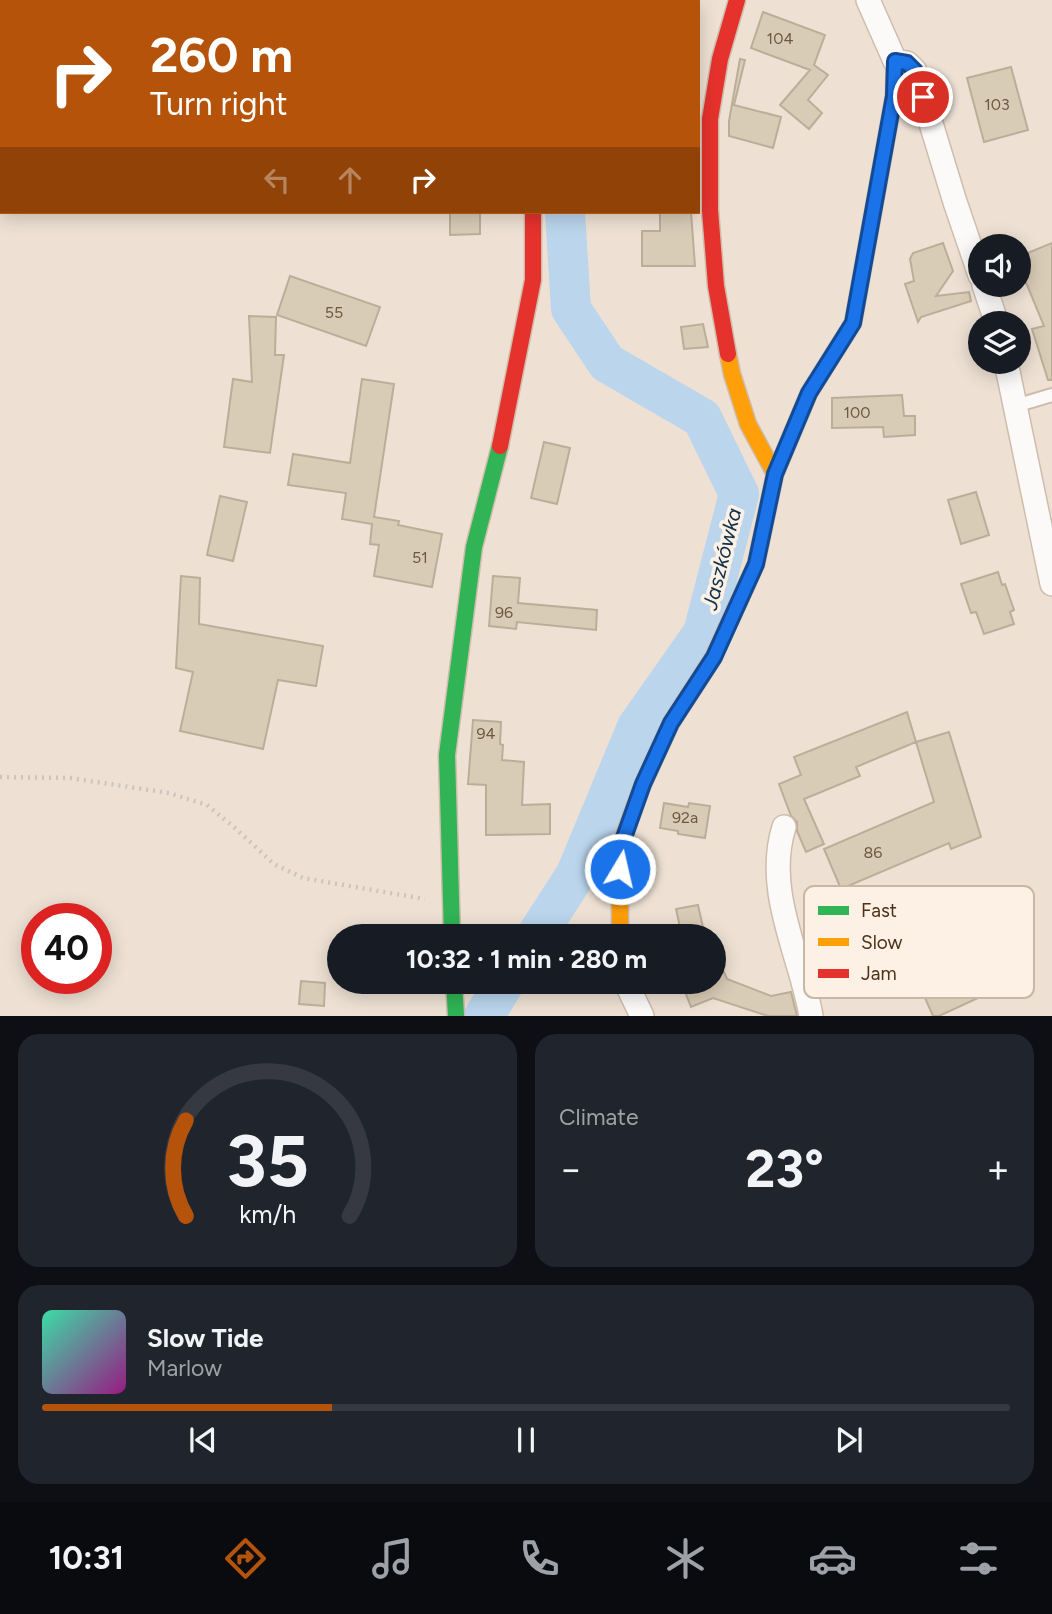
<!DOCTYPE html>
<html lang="en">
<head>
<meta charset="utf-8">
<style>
	:root { --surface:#171b24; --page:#20242c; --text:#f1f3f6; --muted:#9ea1a6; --line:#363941; --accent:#b45309 }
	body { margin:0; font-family:Figtree,sans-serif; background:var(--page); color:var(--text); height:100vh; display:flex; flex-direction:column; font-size:26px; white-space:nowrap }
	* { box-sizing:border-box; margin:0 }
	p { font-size:23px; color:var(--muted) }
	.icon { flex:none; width:38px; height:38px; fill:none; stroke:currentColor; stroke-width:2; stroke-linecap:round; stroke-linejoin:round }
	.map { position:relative; height:1016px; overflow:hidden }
	.panel { display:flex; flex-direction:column; gap:18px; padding:18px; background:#0d0f14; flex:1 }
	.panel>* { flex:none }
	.hud { position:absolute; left:0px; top:0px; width:700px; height:214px; box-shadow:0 4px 18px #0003; background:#b45309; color:#fff; overflow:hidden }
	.controls { position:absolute; left:968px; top:234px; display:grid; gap:14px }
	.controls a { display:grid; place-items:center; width:63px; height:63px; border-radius:50%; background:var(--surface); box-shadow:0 4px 18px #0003; font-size:35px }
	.speed { position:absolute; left:21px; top:903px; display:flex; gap:14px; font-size:35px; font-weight:700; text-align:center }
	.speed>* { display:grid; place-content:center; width:91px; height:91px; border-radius:50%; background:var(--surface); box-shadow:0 4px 18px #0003; line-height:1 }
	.speed .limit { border:10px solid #d22; background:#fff; color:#111 }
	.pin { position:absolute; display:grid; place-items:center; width:60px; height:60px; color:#fff; margin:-30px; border:4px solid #fff; border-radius:50%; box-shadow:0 2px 7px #0007 }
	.me { position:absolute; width:77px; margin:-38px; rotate:9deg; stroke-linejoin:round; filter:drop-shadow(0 0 5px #0008) }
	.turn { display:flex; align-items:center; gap:24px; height:147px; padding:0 35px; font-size:32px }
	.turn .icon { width:91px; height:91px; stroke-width:2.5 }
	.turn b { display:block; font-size:49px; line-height:60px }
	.lanes { display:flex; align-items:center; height:66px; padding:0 35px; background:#0003; justify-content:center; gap:35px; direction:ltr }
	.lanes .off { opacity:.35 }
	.big { font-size:52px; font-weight:700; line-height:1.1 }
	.panel .tile { flex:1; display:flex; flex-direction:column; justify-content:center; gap:10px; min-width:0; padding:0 24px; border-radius:21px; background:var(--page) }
	.panel .dial { align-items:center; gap:0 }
	.dial svg { height:182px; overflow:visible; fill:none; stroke:var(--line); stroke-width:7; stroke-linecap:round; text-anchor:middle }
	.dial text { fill:var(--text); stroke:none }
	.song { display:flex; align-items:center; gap:21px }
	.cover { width:84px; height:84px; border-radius:10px; background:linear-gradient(135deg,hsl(160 70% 55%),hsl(310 70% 35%)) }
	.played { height:7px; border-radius:4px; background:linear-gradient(90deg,var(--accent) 30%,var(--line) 30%) }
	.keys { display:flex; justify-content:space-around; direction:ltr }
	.heat { display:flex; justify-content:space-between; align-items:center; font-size:38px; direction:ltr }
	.panel .tiles { flex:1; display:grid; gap:18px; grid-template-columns:1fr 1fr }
	.tile:last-child { grid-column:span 2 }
	.trip { position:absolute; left:327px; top:924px; width:399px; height:70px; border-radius:35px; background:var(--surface); box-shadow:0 4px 18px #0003; font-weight:700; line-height:70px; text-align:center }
	.menu { display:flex; height:112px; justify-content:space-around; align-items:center; background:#090b0e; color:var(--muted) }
	.menu .icon { width:49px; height:49px }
	.menu .on { color:var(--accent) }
	.menu b { font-size:32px; color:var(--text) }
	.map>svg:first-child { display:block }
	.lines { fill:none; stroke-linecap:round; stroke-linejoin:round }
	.river { stroke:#bad5ec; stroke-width:40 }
	.building { fill:#d9ccb7; stroke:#bbae99; stroke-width:2 }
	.lane-casing { stroke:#cfbdac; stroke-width:16 }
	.street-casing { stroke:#cfbdac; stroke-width:26 }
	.fast-casing { stroke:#cfbdac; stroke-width:19 }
	.slow-casing { stroke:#cfbdac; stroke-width:19 }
	.jam-casing { stroke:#cfbdac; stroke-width:19 }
	.path { stroke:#ccc4be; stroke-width:4.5; stroke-dasharray:2 5; stroke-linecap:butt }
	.lane { stroke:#fcfaf9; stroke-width:12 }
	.street { stroke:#fcfaf9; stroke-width:23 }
	.fast { stroke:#30b455; stroke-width:16 }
	.slow { stroke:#ff9f0a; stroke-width:16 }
	.jam { stroke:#e5322d; stroke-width:16 }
	.route-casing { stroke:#114b97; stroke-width:18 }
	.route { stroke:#1a73e8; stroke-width:12 }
	.labels { text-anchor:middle; stroke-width:7; stroke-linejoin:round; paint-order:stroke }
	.number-label { font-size:16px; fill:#6e5840 }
	.water-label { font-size:21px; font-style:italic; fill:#0f314b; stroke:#fdf0e4 }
	.key { fill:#fdf0e4; stroke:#c8b7a7; stroke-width:2 }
	.key-label { font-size:19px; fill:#4b3219 }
</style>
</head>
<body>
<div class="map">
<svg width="1052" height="1016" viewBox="0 0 1052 1016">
	<rect width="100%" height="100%" fill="#eee1d4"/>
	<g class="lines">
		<!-- river -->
		<path class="river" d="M593,2V0
			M536,936L576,874L637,727L703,633L739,494L702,418L607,363L571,309L565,212
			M484,1016L505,982"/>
	</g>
	<!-- building -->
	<path class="building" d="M763,12L825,35L814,65L828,75L808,100L822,113L809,129L780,105L810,70L751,48Z
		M740,59L745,60L734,105L781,117L773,148L729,136V121Z
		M1011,67L1028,130L984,142L967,78Z
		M450,212H480V234L450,235Z
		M660,212H691L695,266H642V231H660Z
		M943,243L953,271L936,296L969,292L971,301L921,317L918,322L905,284L914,281L910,259L913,253Z
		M1052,243V380H1048L1032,329L1044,326L1018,263V257Z
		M290,276L380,307L366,346L277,315Z
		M249,316L276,317L275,355H284L270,453L224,447L233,379L252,382Z
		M703,324L708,347L684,349L681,327Z
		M362,379L394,384L374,517L399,521L398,525L442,534L432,587L374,576L379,545L370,544L372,524L342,519L346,493L288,485L293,454L350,463Z
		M902,395L904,416H915V435L884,437L883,427L832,428V398Z
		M544,442L570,448L557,504L531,498Z
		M976,492L989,535L961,544L948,500Z
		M220,496L247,502L233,561L207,555Z
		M998,572L1002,585L1005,584L1014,610L1010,612L1014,624L984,634L976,612L971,613L961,584Z
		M181,576L200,578L199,624L323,646L316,686L278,680L263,749L180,731L193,672L176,668Z
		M493,576L520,578L518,603L597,610L596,630L517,622L516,629L489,626Z
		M907,712L916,742L856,767L860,776L804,799L824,844L806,852L797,831V822L791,816L779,784L801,775L794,757Z
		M473,720L501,722L500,744L503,745L502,760L524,762L522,805L550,804V834L486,835V785L468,784Z
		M949,732L981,837L951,849L949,843L841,889L824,849L934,802L916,742Z
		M664,803L688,807L689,803L710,806L705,838L678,834V831L660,828Z
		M698,905L705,936H682L676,909Z
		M1011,937L1028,975L939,1016H933L917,980Z
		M724,972L727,979L771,996L791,992L797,1016H768L713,998L691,1007L684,989L701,982H714V977Z
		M301,981L325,983L324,1006L299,1004Z"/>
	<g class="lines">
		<defs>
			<path id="lane" d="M1015,406L1052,395"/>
			<path id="street" d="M868,0L895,61L907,63L915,71L955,202L980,275
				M984,285L997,324
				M1006,362L1052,584
				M784,827C768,878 788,929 802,978C805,990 809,1003 811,1016
				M628,982L629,989L642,1016"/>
			<path id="fast" d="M538,2L539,0
				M713,658L756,564L775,474L809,393L853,323L894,96L895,61
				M452,936L447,755L474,547L500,446
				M454,982L456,1016"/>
			<path id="slow" d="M728,354L732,374L748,424L775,474
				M620,936V846L643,784L671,723L713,658"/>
			<path id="jam" d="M728,354L716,286L710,210V119L720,59L737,0
				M500,446L533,280V212"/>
		</defs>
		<!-- lane casing -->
		<use href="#lane" class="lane-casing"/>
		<!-- street casing -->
		<use href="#street" class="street-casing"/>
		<!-- fast casing -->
		<use href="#fast" class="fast-casing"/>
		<!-- slow casing -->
		<use href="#slow" class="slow-casing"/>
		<!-- jam casing -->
		<use href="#jam" class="jam-casing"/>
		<!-- path -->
		<path class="path" d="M0,777L70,778L169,793L207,805L235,828L274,864L303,878L425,899"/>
		<!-- lane -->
		<use href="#lane" class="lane"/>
		<!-- street -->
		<use href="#street" class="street"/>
		<!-- fast -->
		<use href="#fast" class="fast"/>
		<!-- slow -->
		<use href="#slow" class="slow"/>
		<!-- jam -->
		<use href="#jam" class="jam"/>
	</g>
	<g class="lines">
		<defs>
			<path id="route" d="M620,869L621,846L643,784L671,723L714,657L756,564L775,474L809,393L853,323L894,96L895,61L907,63L915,71L923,97"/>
		</defs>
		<!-- route casing -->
		<use href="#route" class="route-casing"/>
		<!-- route -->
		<use href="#route" class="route"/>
	</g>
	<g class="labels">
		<!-- number labels -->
		<g class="number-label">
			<text x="780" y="44">104</text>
			<text x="997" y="110">103</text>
			<text x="334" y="318">55</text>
			<text x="857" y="418">100</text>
			<text x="420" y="563">51</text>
			<text x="504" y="618">96</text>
			<text x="486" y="739">94</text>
			<text x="685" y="823">92a</text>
			<text x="873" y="858">86</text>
		</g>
		<!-- water labels -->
		<g class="water-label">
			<text transform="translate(722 559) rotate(-76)" y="7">Jaszkówka</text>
		</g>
	</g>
	<!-- legend -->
	<rect x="804" y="886" width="230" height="112" rx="10" class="key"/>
	<rect x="818" y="906" width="31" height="9" fill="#30b455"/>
	<rect x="818" y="938" width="31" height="8" fill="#ff9f0a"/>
	<rect x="818" y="969" width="31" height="9" fill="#e5322d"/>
	<g class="key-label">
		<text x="861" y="917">Fast</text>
		<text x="861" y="949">Slow</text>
		<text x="861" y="980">Jam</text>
	</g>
</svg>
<div class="controls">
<a><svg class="icon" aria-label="sound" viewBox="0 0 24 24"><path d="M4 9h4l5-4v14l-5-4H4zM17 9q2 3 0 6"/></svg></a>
<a><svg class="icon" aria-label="layers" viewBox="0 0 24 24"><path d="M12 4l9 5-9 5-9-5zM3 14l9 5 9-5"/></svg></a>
</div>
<div class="speed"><div class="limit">40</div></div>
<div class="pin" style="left:923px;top:97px;background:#d93025"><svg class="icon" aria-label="arrive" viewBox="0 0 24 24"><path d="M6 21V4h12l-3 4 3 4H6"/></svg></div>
<svg class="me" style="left:620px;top:869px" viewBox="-20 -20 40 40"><circle r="17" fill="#1a73e8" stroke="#fff" stroke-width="3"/><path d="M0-11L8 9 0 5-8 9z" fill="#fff"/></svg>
<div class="trip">10:32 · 1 min · 280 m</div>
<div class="hud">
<div class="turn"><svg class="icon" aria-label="right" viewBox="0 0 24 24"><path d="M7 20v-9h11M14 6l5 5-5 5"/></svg><div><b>260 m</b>Turn right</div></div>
<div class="lanes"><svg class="icon off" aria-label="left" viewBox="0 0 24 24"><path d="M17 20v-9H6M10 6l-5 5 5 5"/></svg><svg class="icon off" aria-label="ahead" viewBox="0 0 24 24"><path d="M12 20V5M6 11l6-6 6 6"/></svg><svg class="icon" aria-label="right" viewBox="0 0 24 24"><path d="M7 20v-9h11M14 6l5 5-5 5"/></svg></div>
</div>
</div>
<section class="panel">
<div class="tiles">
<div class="tile dial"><svg viewBox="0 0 100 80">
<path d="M14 69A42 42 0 1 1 86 69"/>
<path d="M14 69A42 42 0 0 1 14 27" stroke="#b45309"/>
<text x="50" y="56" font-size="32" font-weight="700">35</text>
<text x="50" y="72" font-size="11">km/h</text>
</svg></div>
<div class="tile"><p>Climate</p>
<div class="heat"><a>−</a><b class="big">23°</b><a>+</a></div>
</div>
<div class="tile">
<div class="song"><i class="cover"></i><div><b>Slow Tide</b><p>Marlow</p></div></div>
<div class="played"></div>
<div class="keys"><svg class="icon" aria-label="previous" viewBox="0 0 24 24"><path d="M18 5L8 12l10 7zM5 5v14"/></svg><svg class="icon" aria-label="pause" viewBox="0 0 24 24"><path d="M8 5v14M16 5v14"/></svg><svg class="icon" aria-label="next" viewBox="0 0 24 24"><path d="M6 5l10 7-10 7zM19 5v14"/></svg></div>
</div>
</div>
</section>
<nav class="menu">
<b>10:31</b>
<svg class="icon on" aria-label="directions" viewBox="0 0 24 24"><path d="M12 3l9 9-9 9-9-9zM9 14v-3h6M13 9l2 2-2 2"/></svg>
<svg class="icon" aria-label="music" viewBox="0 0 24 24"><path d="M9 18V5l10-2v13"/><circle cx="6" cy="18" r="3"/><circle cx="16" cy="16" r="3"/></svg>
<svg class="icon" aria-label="phone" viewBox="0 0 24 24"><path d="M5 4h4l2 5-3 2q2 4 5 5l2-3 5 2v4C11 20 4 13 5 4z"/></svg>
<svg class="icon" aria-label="climate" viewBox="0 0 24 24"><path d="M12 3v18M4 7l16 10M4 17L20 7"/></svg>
<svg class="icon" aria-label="car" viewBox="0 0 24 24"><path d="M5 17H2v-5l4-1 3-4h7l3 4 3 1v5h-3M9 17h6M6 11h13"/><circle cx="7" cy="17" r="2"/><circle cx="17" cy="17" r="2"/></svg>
<svg class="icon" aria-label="filters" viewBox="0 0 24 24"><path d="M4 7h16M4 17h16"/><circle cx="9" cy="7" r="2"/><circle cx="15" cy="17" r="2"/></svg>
</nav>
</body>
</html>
